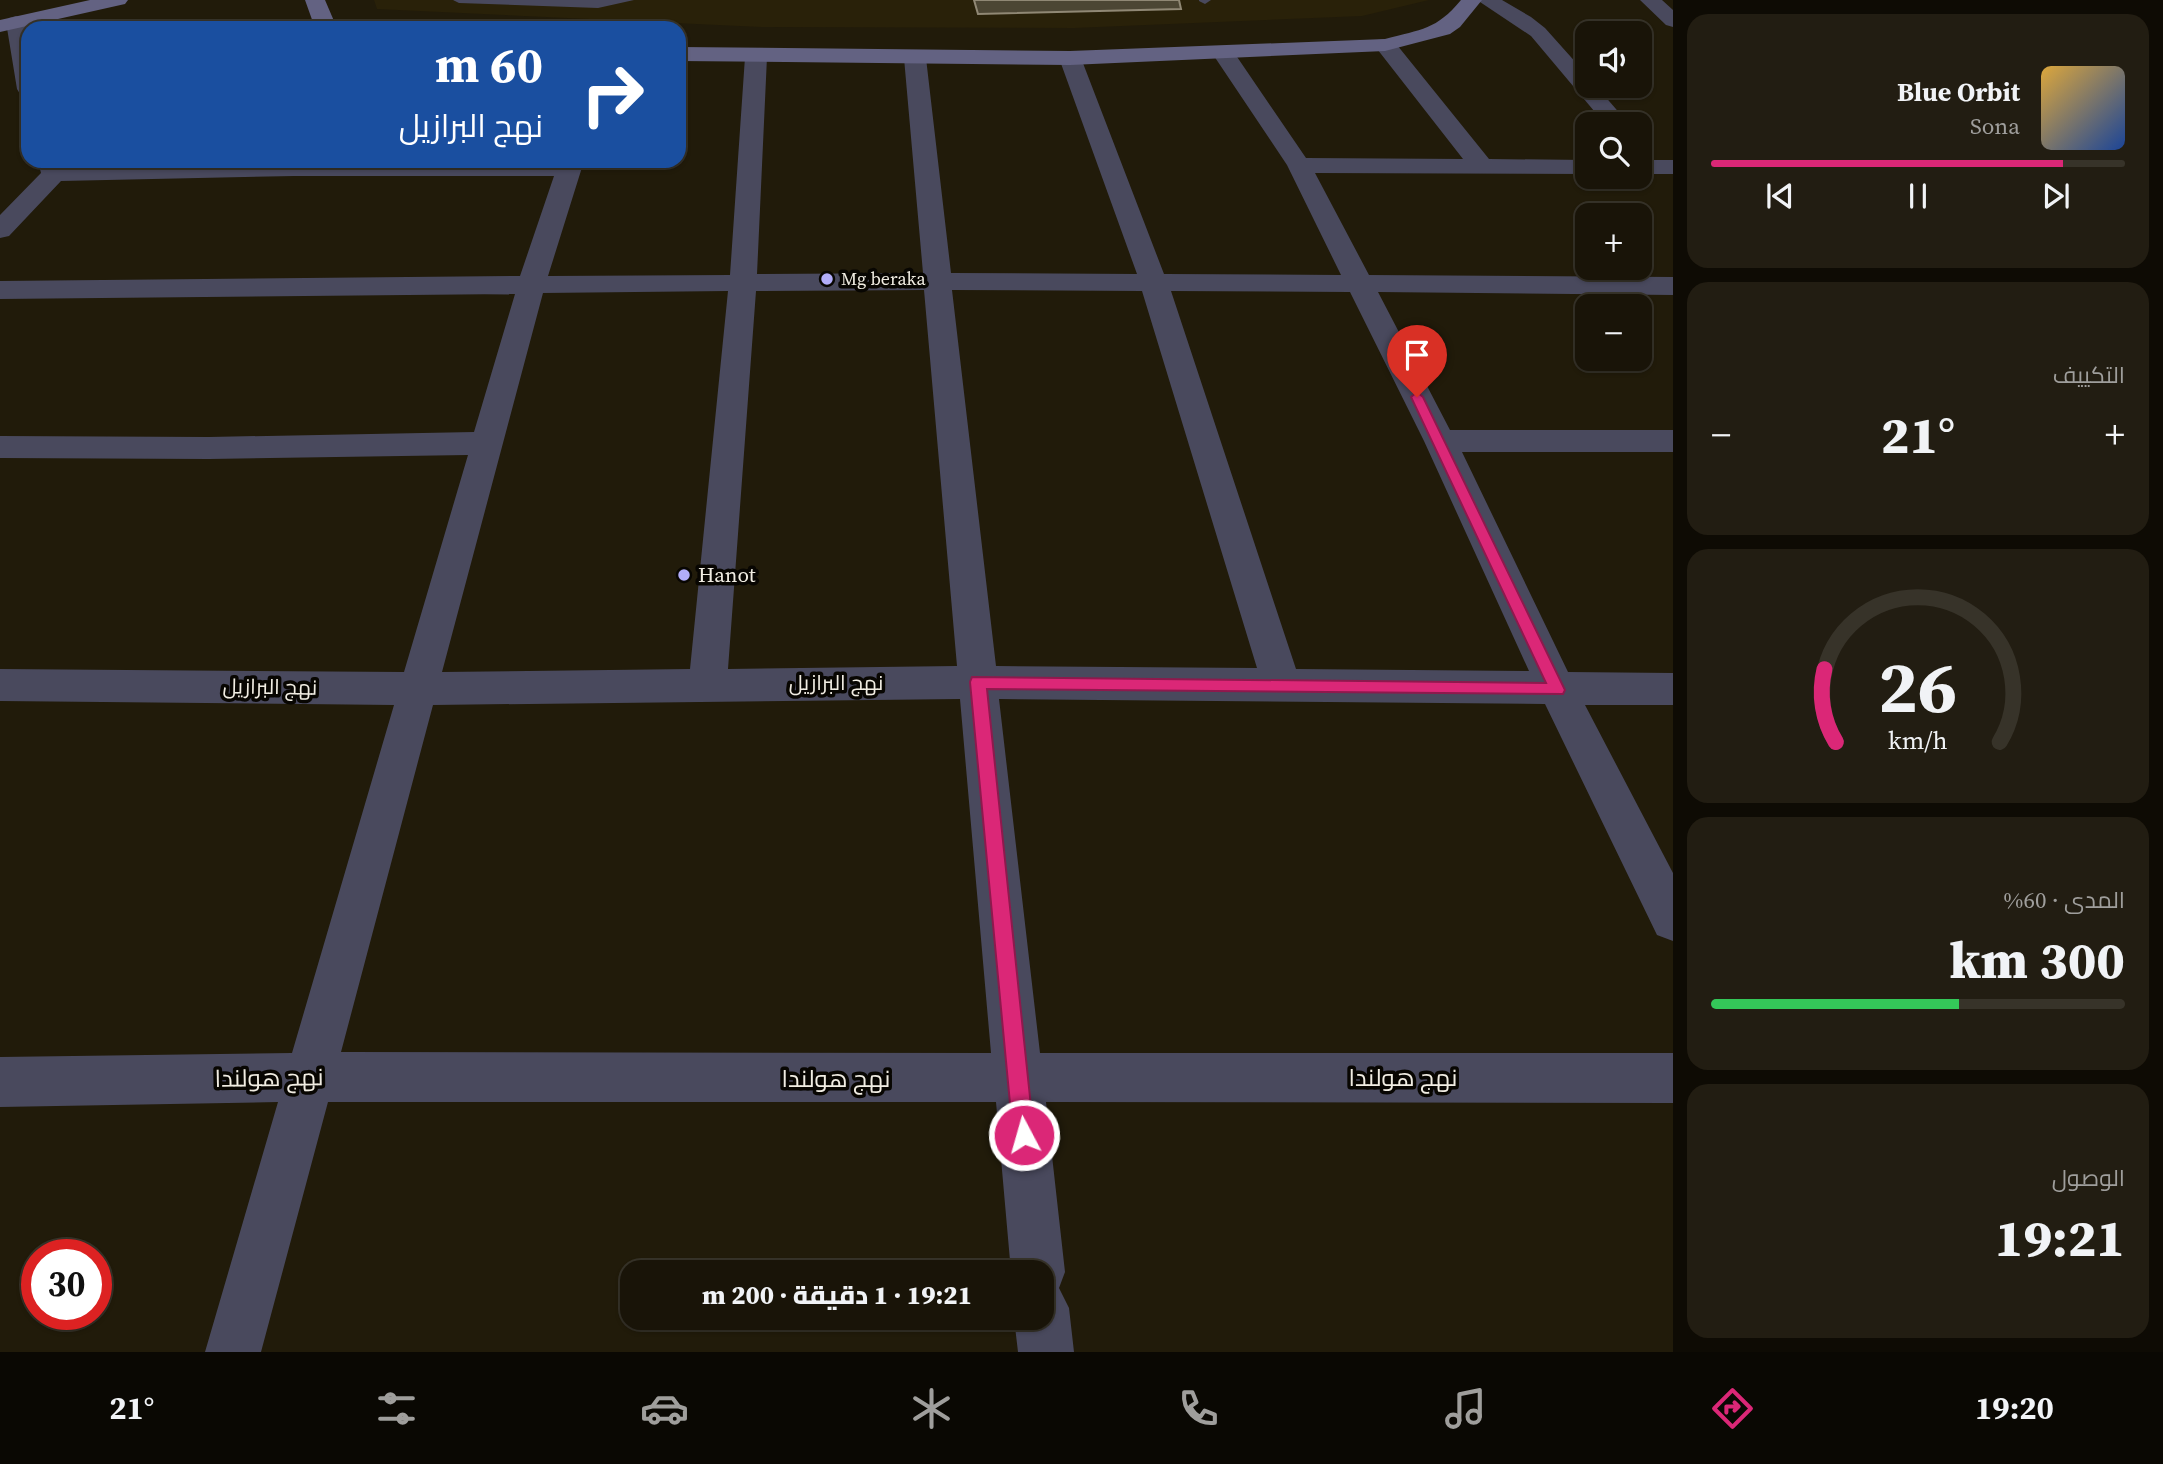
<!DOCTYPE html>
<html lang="ar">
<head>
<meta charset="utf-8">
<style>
	:root { --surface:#191408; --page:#221d12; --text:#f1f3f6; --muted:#9f9e9c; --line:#373329; --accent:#db2777 }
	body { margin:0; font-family:"Source Serif 4",Cairo,serif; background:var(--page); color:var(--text); direction:rtl; height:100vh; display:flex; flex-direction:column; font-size:26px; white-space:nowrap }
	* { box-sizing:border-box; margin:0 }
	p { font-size:23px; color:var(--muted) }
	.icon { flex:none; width:38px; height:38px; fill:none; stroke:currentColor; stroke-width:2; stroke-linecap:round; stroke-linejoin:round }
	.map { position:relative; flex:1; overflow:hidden; direction:ltr }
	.side { display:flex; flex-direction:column; gap:14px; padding:14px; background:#0e0b04; width:490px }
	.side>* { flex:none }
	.guide { position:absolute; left:21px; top:21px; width:665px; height:147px; border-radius:21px; box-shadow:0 2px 5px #0004,0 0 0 2px var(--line); direction:rtl; background:#1a4fa0; color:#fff; overflow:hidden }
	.fabs { position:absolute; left:1575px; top:21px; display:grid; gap:14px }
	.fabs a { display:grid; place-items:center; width:77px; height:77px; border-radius:14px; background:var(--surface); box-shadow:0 2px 5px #0004,0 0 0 2px var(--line); font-size:35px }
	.speed { position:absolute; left:21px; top:1239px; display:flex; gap:14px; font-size:35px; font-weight:700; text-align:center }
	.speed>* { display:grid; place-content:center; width:91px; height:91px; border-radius:50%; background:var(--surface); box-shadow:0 2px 5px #0004,0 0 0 2px var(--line); line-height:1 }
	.speed .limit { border:10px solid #d22; background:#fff; color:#111 }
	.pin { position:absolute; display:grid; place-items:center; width:60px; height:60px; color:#fff; margin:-72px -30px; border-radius:50% 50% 50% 0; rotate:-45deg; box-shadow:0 0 7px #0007 }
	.pin .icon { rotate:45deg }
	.me { position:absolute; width:77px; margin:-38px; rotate:354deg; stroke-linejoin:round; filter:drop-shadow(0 0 5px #0008) }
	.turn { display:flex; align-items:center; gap:24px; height:147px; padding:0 28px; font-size:32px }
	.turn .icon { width:91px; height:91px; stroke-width:2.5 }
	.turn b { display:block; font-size:49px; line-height:60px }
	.big { font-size:52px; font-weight:800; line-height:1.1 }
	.side .card { flex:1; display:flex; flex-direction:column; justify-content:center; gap:10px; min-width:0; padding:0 24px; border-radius:21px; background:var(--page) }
	.side .dial { align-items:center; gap:0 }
	.dial svg { height:182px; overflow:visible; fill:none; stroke:var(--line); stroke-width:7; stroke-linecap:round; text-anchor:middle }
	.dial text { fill:var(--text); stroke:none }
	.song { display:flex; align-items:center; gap:21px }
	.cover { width:84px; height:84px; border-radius:10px; background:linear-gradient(135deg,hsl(40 70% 55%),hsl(220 70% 35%)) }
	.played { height:7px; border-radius:4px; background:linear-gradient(90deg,var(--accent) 85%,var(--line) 85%) }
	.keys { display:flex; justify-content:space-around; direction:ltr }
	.heat { display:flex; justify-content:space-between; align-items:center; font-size:38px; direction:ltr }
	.charge { height:10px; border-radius:5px; background:linear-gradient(90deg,#34c759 60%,var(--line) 0) }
	.trip { position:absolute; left:620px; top:1260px; width:434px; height:70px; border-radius:21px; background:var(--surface); box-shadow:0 2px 5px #0004,0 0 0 2px var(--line); font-weight:800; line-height:70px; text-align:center; direction:rtl }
	.menu { display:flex; height:112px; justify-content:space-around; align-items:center; background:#0a0803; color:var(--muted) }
	.menu .icon { width:49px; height:49px }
	.menu .on { color:var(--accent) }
	.menu b { font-size:32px; color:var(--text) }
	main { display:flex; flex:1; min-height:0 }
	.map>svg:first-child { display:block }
	.built { fill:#292109 }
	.building { fill:#4c4634; stroke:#908875; stroke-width:2 }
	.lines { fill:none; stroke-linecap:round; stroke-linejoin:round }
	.lane { fill:#49495d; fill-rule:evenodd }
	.street { fill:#49495d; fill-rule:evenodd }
	.secondary { fill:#636282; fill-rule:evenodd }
	.route { fill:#db2777; stroke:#8e194d; stroke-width:2 }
	.poi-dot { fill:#b2adf9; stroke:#080602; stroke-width:2.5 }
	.labels { text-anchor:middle; stroke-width:7; stroke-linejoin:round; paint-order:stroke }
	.far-poi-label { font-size:18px; fill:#f1ede3; stroke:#080602; text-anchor:start }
	.poi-label { font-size:21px; fill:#f1ede3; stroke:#080602; text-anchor:start }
	.street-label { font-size:21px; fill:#f1ede3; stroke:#080602 }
	.near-street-label { font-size:24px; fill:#f1ede3; stroke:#080602 }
</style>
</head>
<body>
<main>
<section class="side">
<div class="card">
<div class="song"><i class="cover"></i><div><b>Blue Orbit</b><p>Sona</p></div></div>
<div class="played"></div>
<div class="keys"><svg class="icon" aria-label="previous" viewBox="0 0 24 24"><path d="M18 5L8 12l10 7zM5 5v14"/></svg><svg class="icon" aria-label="pause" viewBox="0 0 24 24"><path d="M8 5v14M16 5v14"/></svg><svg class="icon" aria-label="next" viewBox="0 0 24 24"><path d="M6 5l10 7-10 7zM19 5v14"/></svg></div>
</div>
<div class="card"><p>التكييف</p>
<div class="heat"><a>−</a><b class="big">21°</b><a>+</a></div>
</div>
<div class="card dial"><svg viewBox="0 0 100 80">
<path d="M14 69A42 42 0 1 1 86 69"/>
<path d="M14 69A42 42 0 0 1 9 37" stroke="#db2777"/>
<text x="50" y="56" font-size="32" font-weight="700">26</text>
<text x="50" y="72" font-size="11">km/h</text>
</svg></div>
<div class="card"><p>المدى · 60%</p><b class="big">300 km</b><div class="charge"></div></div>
<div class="card"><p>الوصول</p><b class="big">19:21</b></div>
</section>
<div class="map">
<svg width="1673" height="1352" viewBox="0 0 1673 1352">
	<rect width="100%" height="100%" fill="#211b0a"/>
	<!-- built -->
	<path class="built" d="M374,0H1429L1362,16L1074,28L761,27L377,9Z"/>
	<!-- building -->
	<path class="building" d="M974,0H1179L1181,9L978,14Z"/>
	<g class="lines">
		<!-- lane -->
		<path class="lane" d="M453,0H634L598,8L459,3Z
			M1211,0L1205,4L1199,1V0Z"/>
		<!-- street -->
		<path class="street" d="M1477,0H1502L1531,17L1545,28L1587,75V86H1596L1629,124H1605L1531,36Z
			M1640,0H1662L1673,10V27L1666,25Z
			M16,16L23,18L28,30V96L20,94L17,89L6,22L9,18Z
			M1385,39L1393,40L1489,159L1587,160V174L1315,173L1369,275L1673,277V295L1378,292L1450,430H1673V452H1462L1568,672L1673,673V705H1585L1673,873V941L1657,935L1545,704L999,699L1040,1053H1673V1103L1046,1102L1065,1272L1059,1288L1069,1308L1074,1352H1018L1014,1318H1041V1272H1011L996,1102H328L261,1352H205L278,1102L0,1107V1057L292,1053L394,705L0,701V669L404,672L468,455L209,459L0,458V436L209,437L474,432L515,294L0,299V281L520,276L554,176H294L61,181L9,236L0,238V215L41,173L38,161H62L64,166L294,162L584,161L548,276L730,275L745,57L748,52H764L767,57L757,274L923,273L904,58L907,53H923L926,58L951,273L1137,274L1059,58L1062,53H1078L1081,58L1164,274L1341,275L1287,165L1212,53L1215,48H1231L1306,158L1463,159L1374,45L1377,40ZM924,290L957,666L728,669L756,291ZM952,290L1142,291L1257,668L996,666ZM728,291L690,669L442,672L543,293ZM1171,291L1350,292L1424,441L1529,671L1296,669ZM960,699L991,1053L341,1052L433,705Z
			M1640,160H1673V174H1640Z"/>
		<!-- secondary -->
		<path class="secondary" d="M90,0H128L125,4L0,32V20Z
			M305,0H325L337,28H315Z
			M1461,0H1482L1460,27L1450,34L1385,51L1070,65L679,61V47L1070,51L1385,39C1422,29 1436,30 1461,0Z"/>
	</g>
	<!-- route -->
	<path class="route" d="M1417,392L1423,397L1565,690L1563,694L987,689L1034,1135L1031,1142L1024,1145L1016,1142L1013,1135L970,682L972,677L1546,683L1411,397Z"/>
	<!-- markers -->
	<g class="poi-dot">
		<circle cx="827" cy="279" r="7"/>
		<circle cx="684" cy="575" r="7"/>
	</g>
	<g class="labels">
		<!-- far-poi labels -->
		<g class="far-poi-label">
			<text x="841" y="285">Mg beraka</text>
		</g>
		<!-- poi labels -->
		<g class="poi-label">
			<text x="698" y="582">Hanot</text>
		</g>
		<!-- street labels -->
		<g class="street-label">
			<text x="836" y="690">نهج البرازيل</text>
			<text transform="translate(270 687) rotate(1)" y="7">نهج البرازيل</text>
		</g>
		<!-- near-street labels -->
		<g class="near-street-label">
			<text transform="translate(269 1078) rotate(-1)" y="8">نهج هولندا</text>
			<text x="1403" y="1086">نهج هولندا</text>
			<text x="836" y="1087">نهج هولندا</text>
		</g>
	</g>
</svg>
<div class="fabs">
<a><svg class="icon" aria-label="sound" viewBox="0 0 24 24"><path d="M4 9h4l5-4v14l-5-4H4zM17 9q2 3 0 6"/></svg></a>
<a><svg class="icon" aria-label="search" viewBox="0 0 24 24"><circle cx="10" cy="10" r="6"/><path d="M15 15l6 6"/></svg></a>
<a>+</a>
<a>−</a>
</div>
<div class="speed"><div class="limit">30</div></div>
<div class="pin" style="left:1417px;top:397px;background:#d93025"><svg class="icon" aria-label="arrive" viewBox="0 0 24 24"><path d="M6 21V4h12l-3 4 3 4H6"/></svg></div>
<svg class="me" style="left:1024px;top:1135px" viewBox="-20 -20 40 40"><circle r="17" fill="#db2777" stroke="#fff" stroke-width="3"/><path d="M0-11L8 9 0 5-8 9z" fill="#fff"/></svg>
<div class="trip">19:21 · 1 دقيقة · 200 m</div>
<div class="guide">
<div class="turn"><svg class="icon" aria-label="right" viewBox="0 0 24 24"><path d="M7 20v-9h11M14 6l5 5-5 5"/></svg><div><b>60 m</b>نهج البرازيل</div></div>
</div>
</div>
</main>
<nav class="menu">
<b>19:20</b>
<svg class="icon on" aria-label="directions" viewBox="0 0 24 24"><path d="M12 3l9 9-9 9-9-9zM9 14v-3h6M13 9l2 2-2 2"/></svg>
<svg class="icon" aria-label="music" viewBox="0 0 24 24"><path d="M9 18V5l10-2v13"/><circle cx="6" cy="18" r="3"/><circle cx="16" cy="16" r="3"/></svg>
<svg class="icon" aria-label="phone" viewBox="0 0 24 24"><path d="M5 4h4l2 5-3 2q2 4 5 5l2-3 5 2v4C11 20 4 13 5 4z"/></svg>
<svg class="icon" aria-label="climate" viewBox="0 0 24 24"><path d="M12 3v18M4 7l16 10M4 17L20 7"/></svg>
<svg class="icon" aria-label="car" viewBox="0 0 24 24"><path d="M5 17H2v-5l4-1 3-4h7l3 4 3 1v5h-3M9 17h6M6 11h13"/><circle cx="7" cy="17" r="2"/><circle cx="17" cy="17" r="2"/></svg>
<svg class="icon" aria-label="filters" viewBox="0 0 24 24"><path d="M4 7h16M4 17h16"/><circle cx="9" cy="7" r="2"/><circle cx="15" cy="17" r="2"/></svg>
<b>21°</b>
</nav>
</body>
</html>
